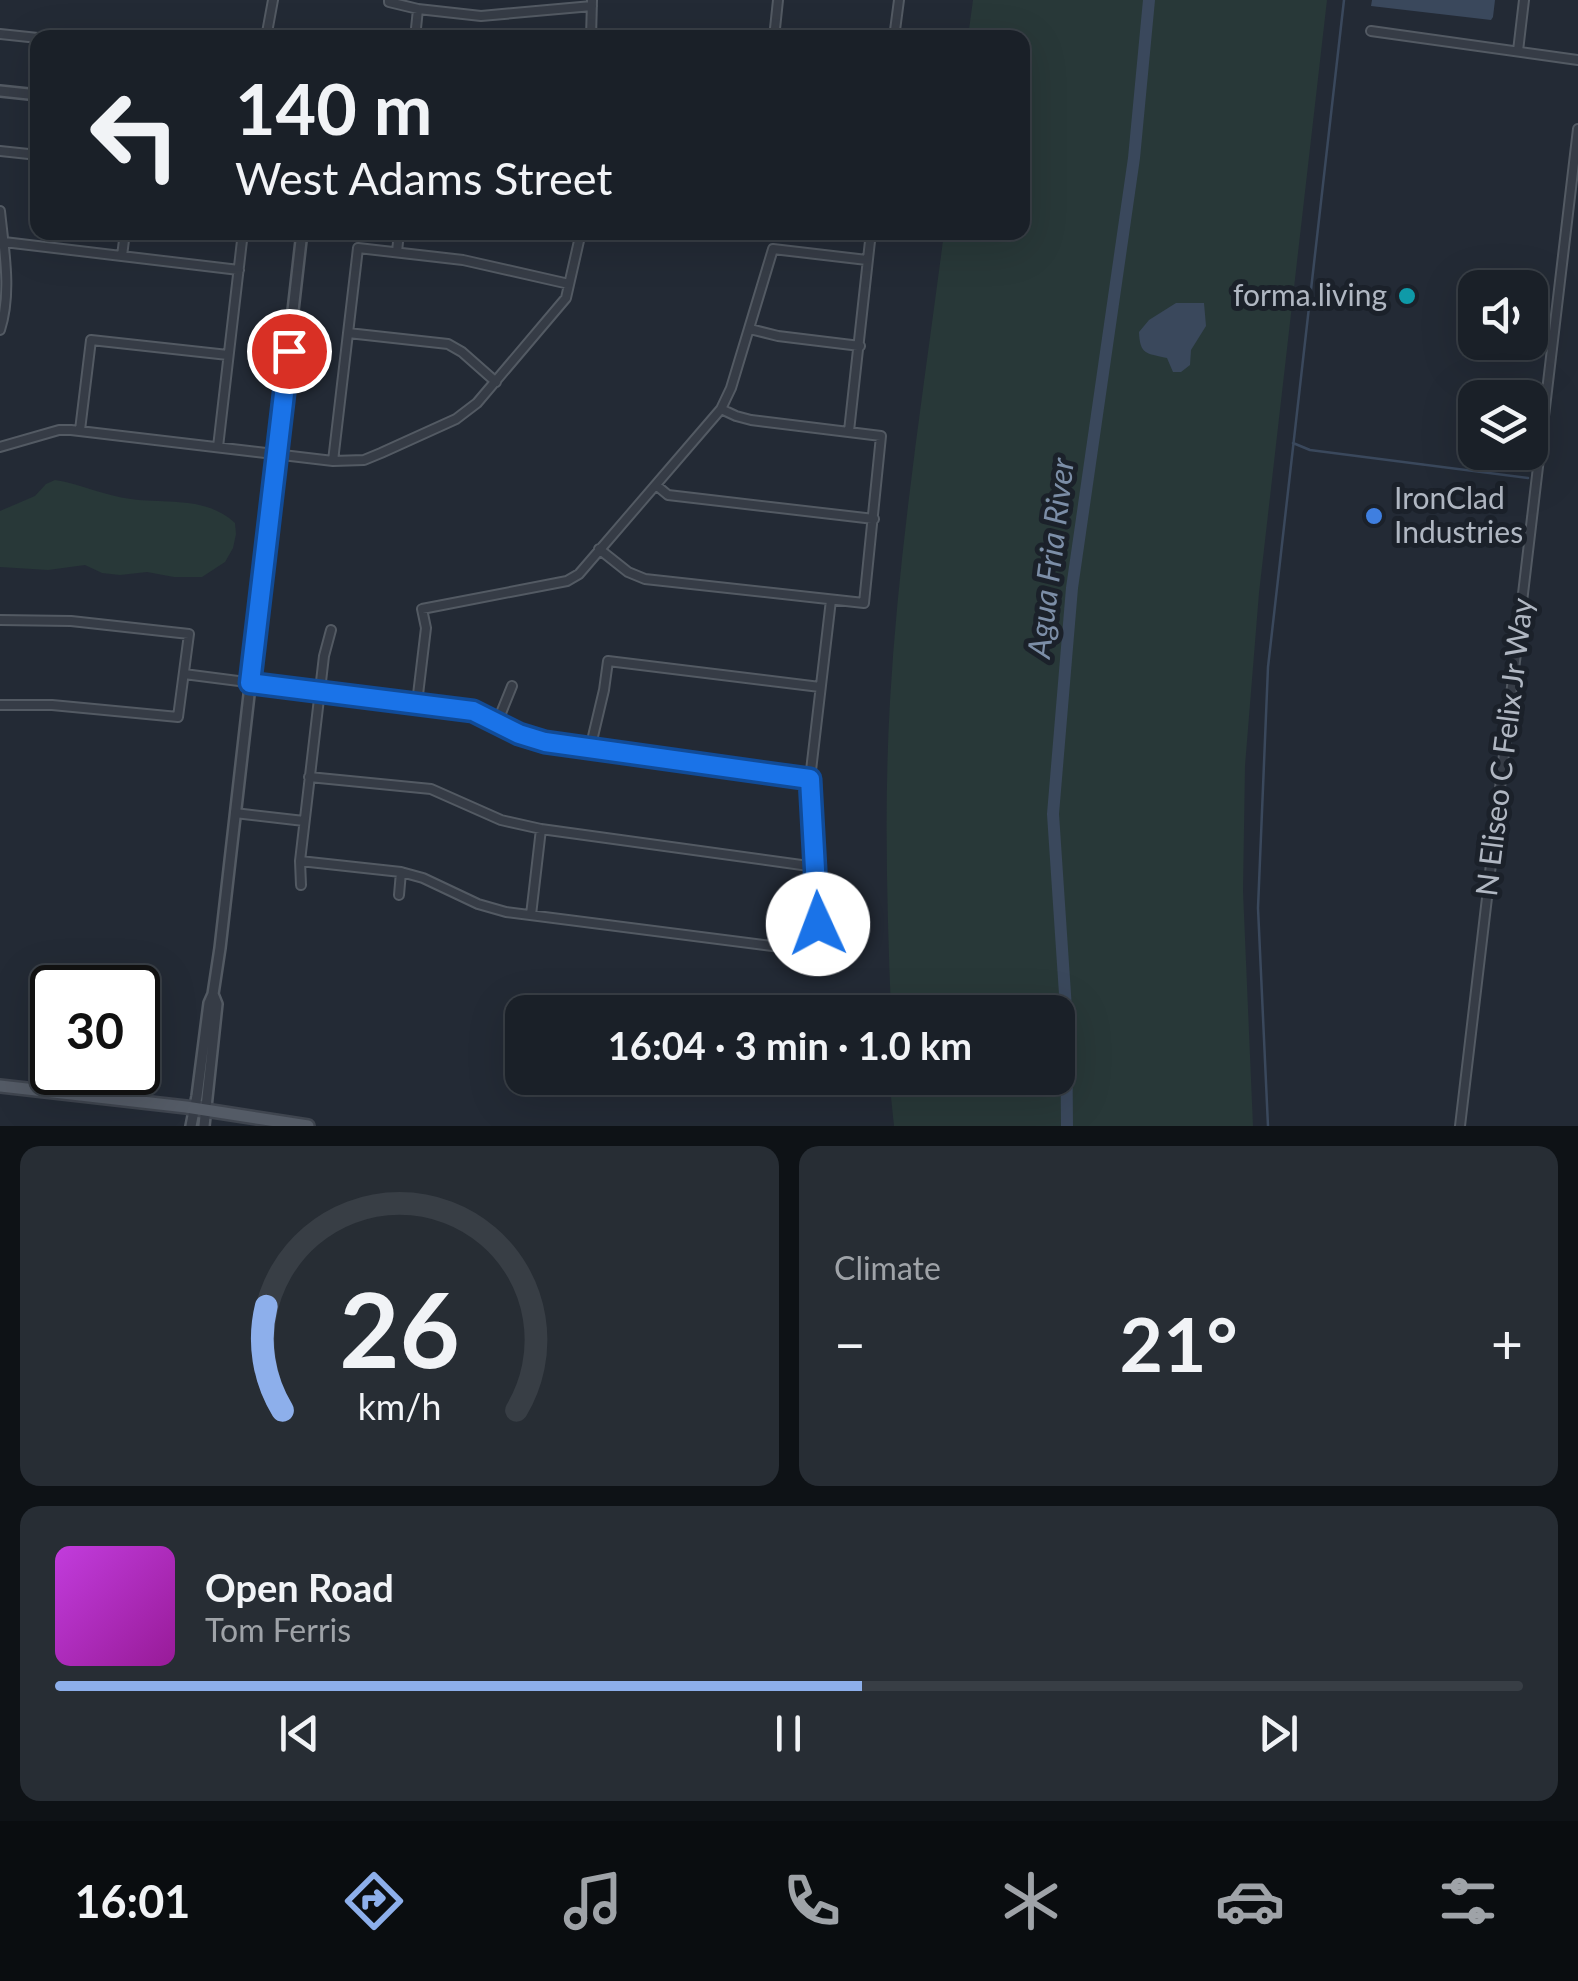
<!DOCTYPE html>
<html lang="en">
<head>
<meta charset="utf-8">
<style>
	:root { --surface:#1a2028; --page:#272d34; --text:#f1f3f6; --muted:#9fa3a8; --line:#383e45; --accent:#8dafeb }
	body { margin:0; font-family:Lato,sans-serif; background:var(--page); color:var(--text); height:100vh; display:flex; flex-direction:column; font-size:38px; white-space:nowrap }
	* { box-sizing:border-box; margin:0 }
	p { font-size:32px; color:var(--muted) }
	.icon { flex:none; width:55px; height:55px; fill:none; stroke:currentColor; stroke-width:2; stroke-linecap:round; stroke-linejoin:round }
	.map { position:relative; height:1126px; overflow:hidden }
	.panel { display:flex; flex-direction:column; gap:20px; padding:20px; background:#0e1216; flex:1 }
	.panel>* { flex:none }
	.top-card { position:absolute; left:30px; top:30px; width:1000px; height:210px; border-radius:20px; box-shadow:0 10px 40px #0002,0 0 0 2px var(--line); background:#1a2028; color:var(--text); overflow:hidden }
	.tools { position:absolute; left:1458px; top:270px; display:grid; gap:20px }
	.tools a { display:grid; place-items:center; width:90px; height:90px; border-radius:20px; background:var(--surface); box-shadow:0 10px 40px #0002,0 0 0 2px var(--line); font-size:50px }
	.speed { position:absolute; left:30px; top:965px; display:flex; gap:20px; font-size:50px; font-weight:700; text-align:center }
	.speed>* { display:grid; place-content:center; width:130px; height:130px; border-radius:50%; background:var(--surface); box-shadow:0 10px 40px #0002,0 0 0 2px var(--line); line-height:1 }
	.speed .limit { border:5px solid #111; border-radius:15px; background:#fff; color:#111 }
	.pin { position:absolute; display:grid; place-items:center; width:85px; height:85px; color:#fff; margin:-42px; border:5px solid #fff; border-radius:50%; box-shadow:0 2px 10px #0007 }
	.me { position:absolute; width:110px; margin:-55px; rotate:358deg; stroke-linejoin:round; filter:drop-shadow(0 0 8px #0008) }
	.turn { display:flex; align-items:center; gap:35px; height:210px; padding:0 40px; font-size:45px }
	.turn .icon { width:130px; height:130px; stroke-width:2.5 }
	.turn b { display:block; font-size:70px; line-height:85px }
	.big { font-size:75px; font-weight:700; line-height:1.1 }
	.panel .card { flex:1; display:flex; flex-direction:column; justify-content:center; gap:15px; min-width:0; padding:0 35px; border-radius:20px; background:var(--page) }
	.panel .dial { align-items:center; gap:0 }
	.dial svg { height:260px; overflow:visible; fill:none; stroke:var(--line); stroke-width:7; stroke-linecap:round; text-anchor:middle }
	.dial text { fill:var(--text); stroke:none }
	.song { display:flex; align-items:center; gap:30px }
	.cover { width:120px; height:120px; border-radius:15px; background:linear-gradient(135deg,hsl(290 70% 55%),hsl(300 70% 35%)) }
	.played { height:10px; border-radius:5px; background:linear-gradient(90deg,var(--accent) 55%,var(--line) 55%) }
	.keys { display:flex; justify-content:space-around; direction:ltr }
	.heat { display:flex; justify-content:space-between; align-items:center; font-size:55px; direction:ltr }
	.panel .tiles { flex:1; display:grid; gap:20px; grid-template-columns:1fr 1fr }
	.card:last-child { grid-column:span 2 }
	.trip { position:absolute; left:505px; top:995px; width:570px; height:100px; border-radius:20px; background:var(--surface); box-shadow:0 10px 40px #0002,0 0 0 2px var(--line); font-weight:700; line-height:100px; text-align:center }
	.tabs { display:flex; height:160px; justify-content:space-around; align-items:center; background:#0a0d10; color:var(--muted) }
	.tabs .icon { width:70px; height:70px }
	.tabs .selected { color:var(--accent) }
	.tabs b { font-size:45px; color:var(--text) }
	.map>svg:first-child { display:block }
	.green { fill:#283838 }
	.water { fill:#3a485c }
	.lines { fill:none; stroke-linecap:round; stroke-linejoin:round }
	.stream { stroke:#3a485c; stroke-width:2.5 }
	.river { stroke:#3a485c; stroke-width:12 }
	.minor-casing { stroke:#535a63; stroke-width:12 }
	.tertiary-casing { stroke:#535a63; stroke-width:14 }
	.primary-casing { stroke:#3f454f; stroke-width:16 }
	.minor { stroke:#363c46; stroke-width:8 }
	.tertiary { stroke:#363c46; stroke-width:9 }
	.primary { stroke:#545b66; stroke-width:11 }
	.route-casing { stroke:#114b97; stroke-width:25 }
	.route { stroke:#1a73e8; stroke-width:18 }
	.culture-dot { fill:#0f9aa8; stroke:#1b212a; stroke-width:4 }
	.shop-dot { fill:#3f7fe0; stroke:#1b212a; stroke-width:4 }
	.labels { text-anchor:middle; stroke-width:10; stroke-linejoin:round; paint-order:stroke }
	.poi-label { font-size:30px; fill:#b0b7c2; stroke:#1b212a; text-anchor:end }
	.street-label { font-size:30px; fill:#b0b7c2; stroke:#1b212a }
	.water-label { font-size:32px; font-style:italic; fill:#7c8ea7; stroke:#1b212a }
</style>
</head>
<body>
<div class="map">
<svg width="1578" height="1126" viewBox="0 0 1578 1126">
	<rect width="100%" height="100%" fill="#232a35"/>
	<!-- green -->
	<path class="green" d="M973,0H1327L1259,593L1245,766L1243,891L1253,1126H894L891,1097V1078H1058V1012H891C887,908 884,805 890,701C899,544 924,388 944,233L1022,232V38L968,37Z
		M55,480C81,484 105,496 131,499C167,504 206,496 235,523L236,534L233,548L225,562L202,577H174L147,572L120,575L102,573L85,565L48,570L0,567V511L35,496L46,484Z"/>
	<!-- water -->
	<path class="water" d="M1372,0H1495L1493,17L1491,20L1371,6Z
		M1176,303H1204L1206,326L1191,350L1190,365L1181,372H1173L1167,358C1146,353 1140,355 1139,332L1149,320Z"/>
	<g class="lines">
		<!-- stream -->
		<path class="stream" d="M1293,443L1310,450L1528,478
			M1268,1126L1258,908L1268,667L1344,0"/>
		<!-- river -->
		<path class="river" d="M1067,1126L1066,1009L1053,814L1072,588L1134,158L1149,0"/>
		<defs>
			<path id="minor" d="M389,0V2L418,9L481,16L592,6
				M1371,31L1578,60
				M0,34L38,38
				M266,38L273,0
				M415,38L418,9
				M591,38L592,0
				M774,38L778,0
				M894,38L899,0
				M1518,51L1524,0
				M0,151L38,155
				M0,211C4,250 12,293 0,330
				M4,242L239,270
				M397,252L399,232
				M122,256L125,232
				M750,329L778,336L860,346
				M348,333L448,344L462,352L496,382
				M80,430L91,340L228,355
				M849,431L871,232
				M0,447L59,430H71L333,461L364,460L381,453L456,419L477,403L566,298L581,232
				M218,447L243,232
				M333,461L358,248L463,260L569,284
				M656,485L668,495L874,519
				M599,549L628,572L645,579L864,603L881,436L751,420L736,416L721,409
				M0,620L71,621L189,634L178,717L52,705H0
				M184,674L473,711L519,733L545,741L810,779
				M417,703L426,628L422,609L567,581L579,574L721,409L731,388L773,249L867,260
				M497,723L512,686
				M590,749L604,690L608,661L820,687
				M309,777L431,789L501,820L541,829L816,867
				M235,813L304,821
				M300,861L401,872L423,878L478,904L506,912L819,952L810,779L831,600
				M301,885L300,861L324,656L331,630
				M399,895L401,872
				M531,915L541,829
				M1460,1126L1578,129"/>
			<path id="tertiary" d="M0,91L38,95
				M191,1126L197,1096L209,1003L213,994L220,948L302,232
				M204,1126L217,1004L213,994"/>
			<path id="primary" d="M0,1086L186,1107L308,1126"/>
		</defs>
		<!-- minor casing -->
		<use href="#minor" class="minor-casing"/>
		<!-- tertiary casing -->
		<use href="#tertiary" class="tertiary-casing"/>
		<!-- primary casing -->
		<use href="#primary" class="primary-casing"/>
		<!-- minor -->
		<use href="#minor" class="minor"/>
		<!-- tertiary -->
		<use href="#tertiary" class="tertiary"/>
		<!-- primary -->
		<use href="#primary" class="primary"/>
	</g>
	<g class="lines">
		<defs>
			<path id="route" d="M289,351L250,683L473,711L519,734L545,742L810,779L818,924"/>
		</defs>
		<!-- route casing -->
		<use href="#route" class="route-casing"/>
		<!-- route -->
		<use href="#route" class="route"/>
	</g>
	<!-- markers -->
	<circle class="culture-dot" cx="1407" cy="296" r="10"/>
	<circle class="shop-dot" cx="1374" cy="516" r="10"/>
	<g class="labels">
		<!-- poi labels -->
		<g class="poi-label">
			<text x="1387" y="306">forma.living</text>
			<text x="1394" y="509" text-anchor="start">IronClad<tspan x="1394" dy="34">Industries</tspan></text>
		</g>
		<!-- street labels -->
		<g class="street-label">
			<text transform="translate(1505 747) rotate(-83)" y="10">N Eliseo C Felix Jr Way</text>
		</g>
		<!-- water labels -->
		<g class="water-label">
			<text transform="translate(1051 558) rotate(-83)" y="11">Agua Fria River</text>
		</g>
	</g>
</svg>
<div class="tools">
<a><svg class="icon" aria-label="sound" viewBox="0 0 24 24"><path d="M4 9h4l5-4v14l-5-4H4zM17 9q2 3 0 6"/></svg></a>
<a><svg class="icon" aria-label="layers" viewBox="0 0 24 24"><path d="M12 4l9 5-9 5-9-5zM3 14l9 5 9-5"/></svg></a>
</div>
<div class="speed"><div class="limit">30</div></div>
<div class="pin" style="left:289px;top:351px;background:#d93025"><svg class="icon" aria-label="arrive" viewBox="0 0 24 24"><path d="M6 21V4h12l-3 4 3 4H6"/></svg></div>
<svg class="me" style="left:818px;top:924px" viewBox="-20 -20 40 40"><circle r="19" fill="#fff"/><path d="M0-13L10 11 0 6-10 11z" fill="#1a73e8"/></svg>
<div class="trip">16:04 · 3 min · 1.0 km</div>
<div class="top-card">
<div class="turn"><svg class="icon" aria-label="left" viewBox="0 0 24 24"><path d="M17 20v-9H6M10 6l-5 5 5 5"/></svg><div><b>140 m</b>West Adams Street</div></div>
</div>
</div>
<section class="panel">
<div class="tiles">
<div class="card dial"><svg viewBox="0 0 100 80">
<path d="M14 69A42 42 0 1 1 86 69"/>
<path d="M14 69A42 42 0 0 1 9 37" stroke="#8dafeb"/>
<text x="50" y="56" font-size="32" font-weight="700">26</text>
<text x="50" y="72" font-size="11">km/h</text>
</svg></div>
<div class="card"><p>Climate</p>
<div class="heat"><a>−</a><b class="big">21°</b><a>+</a></div>
</div>
<div class="card">
<div class="song"><i class="cover"></i><div><b>Open Road</b><p>Tom Ferris</p></div></div>
<div class="played"></div>
<div class="keys"><svg class="icon" aria-label="previous" viewBox="0 0 24 24"><path d="M18 5L8 12l10 7zM5 5v14"/></svg><svg class="icon" aria-label="pause" viewBox="0 0 24 24"><path d="M8 5v14M16 5v14"/></svg><svg class="icon" aria-label="next" viewBox="0 0 24 24"><path d="M6 5l10 7-10 7zM19 5v14"/></svg></div>
</div>
</div>
</section>
<nav class="tabs">
<b>16:01</b>
<svg class="icon selected" aria-label="directions" viewBox="0 0 24 24"><path d="M12 3l9 9-9 9-9-9zM9 14v-3h6M13 9l2 2-2 2"/></svg>
<svg class="icon" aria-label="music" viewBox="0 0 24 24"><path d="M9 18V5l10-2v13"/><circle cx="6" cy="18" r="3"/><circle cx="16" cy="16" r="3"/></svg>
<svg class="icon" aria-label="phone" viewBox="0 0 24 24"><path d="M5 4h4l2 5-3 2q2 4 5 5l2-3 5 2v4C11 20 4 13 5 4z"/></svg>
<svg class="icon" aria-label="climate" viewBox="0 0 24 24"><path d="M12 3v18M4 7l16 10M4 17L20 7"/></svg>
<svg class="icon" aria-label="car" viewBox="0 0 24 24"><path d="M5 17H2v-5l4-1 3-4h7l3 4 3 1v5h-3M9 17h6M6 11h13"/><circle cx="7" cy="17" r="2"/><circle cx="17" cy="17" r="2"/></svg>
<svg class="icon" aria-label="filters" viewBox="0 0 24 24"><path d="M4 7h16M4 17h16"/><circle cx="9" cy="7" r="2"/><circle cx="15" cy="17" r="2"/></svg>
</nav>
</body>
</html>
